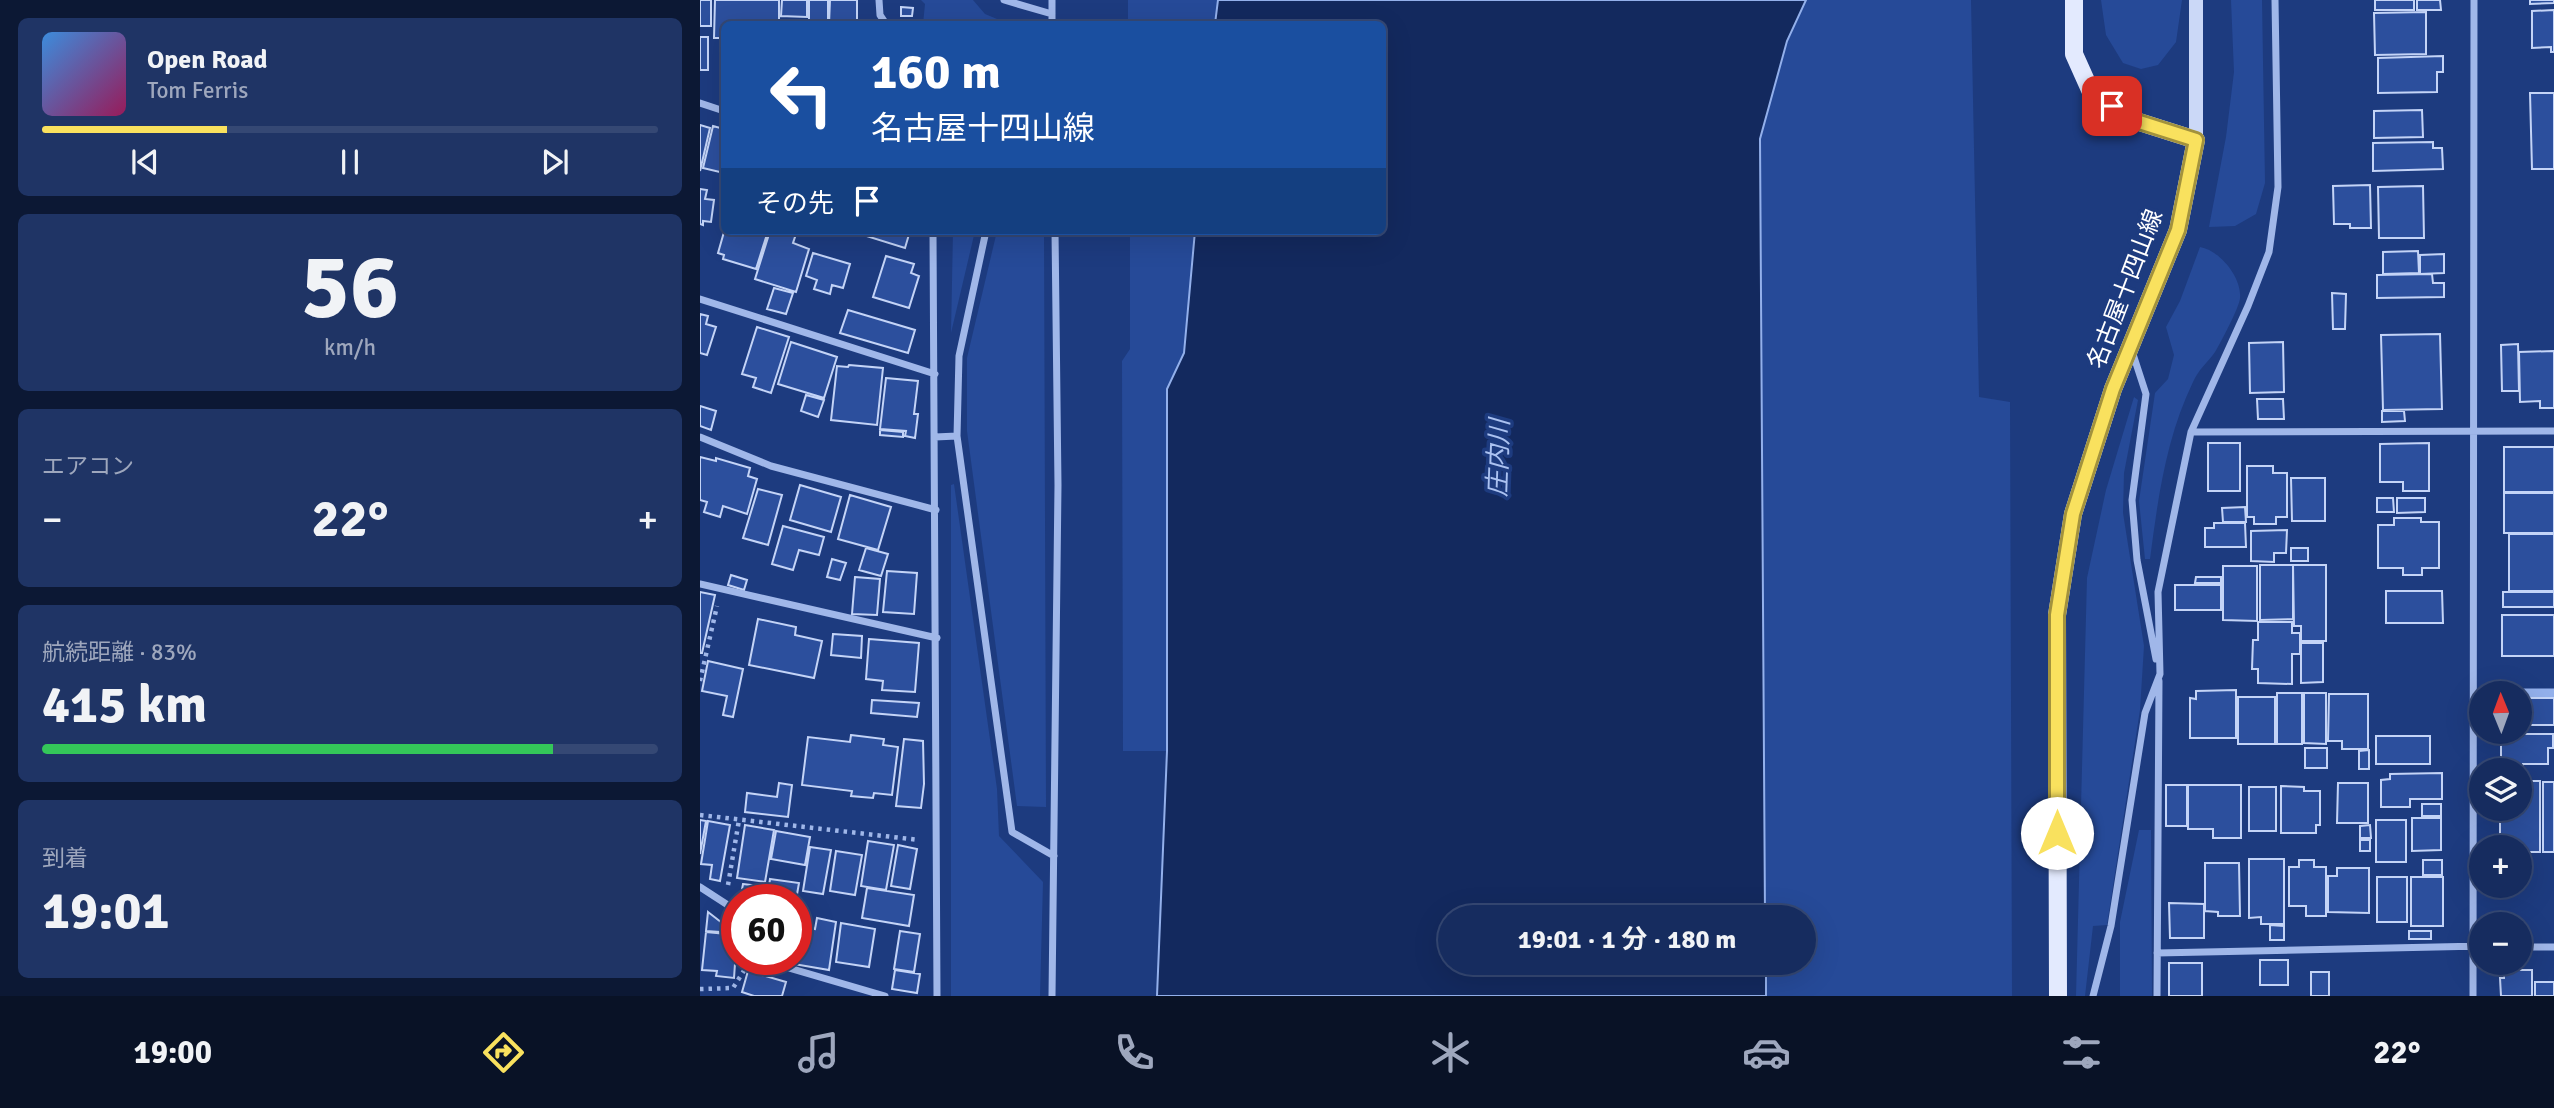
<!DOCTYPE html>
<html lang="ja">
<head>
<meta charset="utf-8">
<style>
	:root { --surface:#162c5f; --page:#1f3465; --text:#f1f3f6; --muted:#9ea7bd; --line:#354874; --accent:#f9e15e }
	body { margin:0; font-family:Signika,"Noto Sans JP",sans-serif; background:var(--page); color:var(--text); height:100vh; display:flex; flex-direction:column; font-size:26px; white-space:nowrap }
	* { box-sizing:border-box; margin:0 }
	p { font-size:23px; color:var(--muted) }
	.icon { flex:none; width:38px; height:38px; fill:none; stroke:currentColor; stroke-width:2; stroke-linecap:round; stroke-linejoin:round }
	.map { position:relative; flex:1; overflow:hidden }
	.side { display:flex; flex-direction:column; gap:18px; padding:18px; background:#0c1834; width:700px }
	.side>* { flex:none }
	.guide { position:absolute; left:21px; top:21px; width:665px; height:214px; border-radius:10px; box-shadow:0 7px 28px #0002,0 0 0 2px var(--line); background:#1a4fa0; color:#fff; overflow:hidden }
	.needle { width:46px; rotate:359deg }
	.buttons { position:absolute; left:1769px; top:681px; display:grid; gap:14px }
	.buttons a { display:grid; place-items:center; width:63px; height:63px; border-radius:50%; background:var(--surface); box-shadow:0 7px 28px #0002,0 0 0 2px var(--line); font-size:35px }
	.speed { position:absolute; left:21px; top:884px; display:flex; gap:14px; font-size:35px; font-weight:700; text-align:center }
	.speed>* { display:grid; place-content:center; width:91px; height:91px; border-radius:50%; background:var(--surface); box-shadow:0 7px 28px #0002,0 0 0 2px var(--line); line-height:1 }
	.speed .limit { border:10px solid #d22; background:#fff; color:#111 }
	.pin { position:absolute; display:grid; place-items:center; width:60px; height:60px; color:#fff; margin:-30px; border-radius:14px; box-shadow:0 4px 10px #0006 }
	.me { position:absolute; width:77px; margin:-38px; rotate:0deg; stroke-linejoin:round; filter:drop-shadow(0 0 5px #0008) }
	.turn { display:flex; align-items:center; gap:24px; height:147px; padding:0 35px; font-size:32px }
	.turn .icon { width:91px; height:91px; stroke-width:2.5 }
	.turn b { display:block; font-size:49px; line-height:60px }
	.then { display:flex; align-items:center; height:66px; padding:0 35px; background:#0003; gap:14px; font-size:26px }
	.big { font-size:52px; font-weight:700; line-height:1.1 }
	.side .card { flex:1; display:flex; flex-direction:column; justify-content:center; gap:10px; min-width:0; padding:0 24px; border-radius:10px; background:var(--page) }
	.side .dial { align-items:center; gap:0 }
	.dial b { font-size:91px; line-height:1 }
	.song { display:flex; align-items:center; gap:21px }
	.cover { width:84px; height:84px; border-radius:10px; background:linear-gradient(135deg,hsl(210 70% 55%),hsl(330 70% 35%)) }
	.played { height:7px; border-radius:4px; background:linear-gradient(90deg,var(--accent) 30%,var(--line) 30%) }
	.keys { display:flex; justify-content:space-around; direction:ltr }
	.heat { display:flex; justify-content:space-between; align-items:center; font-size:38px; direction:ltr }
	.charge { height:10px; border-radius:5px; background:linear-gradient(90deg,#34c759 83%,var(--line) 0) }
	.trip { position:absolute; left:738px; top:905px; width:378px; height:70px; border-radius:35px; background:var(--surface); box-shadow:0 7px 28px #0002,0 0 0 2px var(--line); font-weight:700; line-height:70px; text-align:center }
	.tab-bar { display:flex; height:112px; justify-content:space-around; align-items:center; background:#091226; color:var(--muted) }
	.tab-bar .icon { width:49px; height:49px }
	.tab-bar .active { color:var(--accent) }
	.tab-bar b { font-size:32px; color:var(--text) }
	main { display:flex; flex:1; min-height:0 }
	.map>svg:first-child { display:block }
	.green { fill:#264a98 }
	.water { fill:#13295e; stroke:#93b0eb; stroke-width:2 }
	.lines { fill:none; stroke-linecap:round; stroke-linejoin:round }
	.stream { stroke:#93b0eb; stroke-width:9 }
	.building { fill:#2c4f9d; stroke:#c4d4f7; stroke-width:2 }
	.path { stroke:#a0b7e9; stroke-width:4.5; stroke-dasharray:3.5 5; stroke-linecap:butt }
	.street { stroke:#a0b7e9; stroke-width:7 }
	.secondary { stroke:#cbd8f7; stroke-width:14 }
	.primary { stroke:#e3eafe; stroke-width:18 }
	.route-casing { stroke:#a2923d; stroke-width:18 }
	.route { stroke:#f9e15e; stroke-width:12 }
	.labels { text-anchor:middle; stroke-width:7; stroke-linejoin:round; paint-order:stroke }
	.street-label { font-size:24px; fill:#fff; stroke:#1d3b7f }
	.water-label { font-size:26px; font-style:italic; fill:#abc2f1; stroke:#1d3b7f }
</style>
</head>
<body>
<main>
<section class="side">
<div class="card">
<div class="song"><i class="cover"></i><div><b>Open Road</b><p>Tom Ferris</p></div></div>
<div class="played"></div>
<div class="keys"><svg class="icon" aria-label="previous" viewBox="0 0 24 24"><path d="M18 5L8 12l10 7zM5 5v14"/></svg><svg class="icon" aria-label="pause" viewBox="0 0 24 24"><path d="M8 5v14M16 5v14"/></svg><svg class="icon" aria-label="next" viewBox="0 0 24 24"><path d="M6 5l10 7-10 7zM19 5v14"/></svg></div>
</div>
<div class="card dial"><b>56</b><p>km/h</p></div>
<div class="card"><p>エアコン</p>
<div class="heat"><a>−</a><b class="big">22°</b><a>+</a></div>
</div>
<div class="card"><p>航続距離 · 83%</p><b class="big">415 km</b><div class="charge"></div></div>
<div class="card"><p>到着</p><b class="big">19:01</b></div>
</section>
<div class="map">
<svg width="1854" height="996" viewBox="0 0 1854 996">
	<rect width="100%" height="100%" fill="#1d3b7f"/>
	<!-- green -->
	<path class="green" d="M221,0H273L285,14L309,24H223L225,4Z
		M428,0H518L515,24H428Z
		M1106,0H1271L1279,397L1310,402L1312,996H1066V963L1104,962V917H1065L1060,139L1087,41Z
		M1401,0H1482L1476,42L1458,65L1441,69L1423,63L1406,35Z
		M1531,0H1562L1565,183L1556,214L1535,226L1509,227L1526,137L1534,72Z
		M253,231H275L251,333Z
		M297,231H344L346,807L317,806L267,431V358Z
		M430,231H495L484,353L467,389V751H423L422,361L430,349Z
		M1500,247C1519,250 1542,277 1540,298C1540,306 1520,344 1515,352C1508,362 1498,370 1493,382C1466,438 1458,498 1450,559H1445L1439,501L1455,393L1468,379L1474,355L1466,327L1480,301Z
		M1434,397L1438,400L1424,473L1423,513L1444,646L1440,710L1407,925L1393,926L1385,996H1376L1387,578L1406,490Z
		M254,484L297,789L299,836L343,882L340,996H251V485Z
		M1439,830H1451L1452,996H1420V922Z"/>
	<!-- water -->
	<path class="water" d="M518,0H1106L1087,41L1060,139L1065,917H751V962L1066,963V996H457L467,751V389L484,353L495,231H682V24H515Z"/>
	<g class="lines">
		<!-- stream -->
		<path class="stream" d="M1820,693H1854"/>
	</g>
	<!-- building -->
	<path class="building" d="M0,0H11V26H0Z
		M15,0H79V24H24V38H14Z
		M82,0H107V17L81,16Z
		M109,0H128V20H109Z
		M130,0H157V24H129Z
		M1675,0H1714V10H1675Z
		M1717,0H1740L1741,10H1717Z
		M1830,0H1854V3L1830,4Z
		M201,7L213,8L212,16H201Z
		M1854,10V52H1851V47L1832,48V11Z
		M1726,12V54L1675,55L1674,13Z
		M0,37H8V70H0Z
		M1743,56V72H1737V92L1678,93V58Z
		M1830,93H1854V169H1832Z
		M1722,110L1723,137L1674,138V111Z
		M0,125L10,128L0,171Z
		M13,126L24,129V173L3,168Z
		M1733,142V148H1742L1743,169L1673,171V143Z
		M1670,185L1671,228H1650V224H1634L1633,186Z
		M1723,186L1724,238H1679L1678,187Z
		M0,189L7,190L5,199L14,200L11,222L3,221V225L0,224Z
		M32,231H68L56,269L23,259L24,255L18,253L24,232L31,234Z
		M70,231H97L93,243L109,249L96,292L55,279Z
		M165,231H210L205,248L163,235Z
		M1718,251L1719,273L1683,274V252Z
		M113,253L150,264L143,288L132,285L130,294L114,289L117,280L106,276Z
		M1744,254V273L1720,274V255Z
		M186,256L214,264L211,273L219,276L209,308L173,297Z
		M1732,274L1733,283H1744V297L1677,298V275Z
		M74,288L93,293L86,314L67,309Z
		M1632,293L1646,294L1645,329H1633Z
		M148,310L215,330L208,353L140,333Z
		M0,314L8,316L6,324L16,327L7,355L0,353Z
		M57,327L89,337L71,393L53,387L56,378L42,374Z
		M1740,334L1742,409L1683,410L1681,335Z
		M91,342L137,357L124,398L78,384Z
		M1583,342L1584,392L1550,393L1549,343Z
		M1818,344L1819,391H1802L1801,345Z
		M1854,351V408H1840V401L1820,402L1819,352Z
		M149,365L183,368L177,425L131,420L137,366L148,367Z
		M186,378L218,381L214,414H218L215,438L205,436L206,431L180,429Z
		M106,395L124,400L118,417L101,411Z
		M1557,399H1583L1584,419H1558Z
		M0,406L16,411L11,430L0,426Z
		M1682,411H1704L1705,421L1682,422Z
		M180,430L203,432V437L180,435Z
		M1508,443H1540V491H1508Z
		M1729,443V491H1703V482H1680V444Z
		M1804,447H1854V492H1804Z
		M0,457L16,461V458L50,468L48,476L57,479L47,514L23,506L20,517L4,512L7,502L0,500Z
		M1547,466H1573V473H1587V517H1576V524H1554V517H1547Z
		M1591,478H1625V521H1592Z
		M100,485L141,497L131,532L90,520Z
		M58,489L82,495L68,545L43,538Z
		M1804,493H1854V533H1804Z
		M150,495L191,507L178,550L138,539Z
		M1677,498H1693L1694,512H1677Z
		M1697,498H1725V512L1697,513Z
		M1545,507L1546,522H1523L1522,508Z
		M1694,518H1721V522H1739V568H1722V575H1703V568H1678V525H1694Z
		M1514,523H1545L1546,547H1505V528H1514Z
		M83,526L124,537L119,555L99,550L93,570L72,564Z
		M1587,530L1586,553H1574V562L1551,561V531Z
		M1809,534H1854V591H1809Z
		M166,548L188,554L181,576L159,570Z
		M1591,548H1608V561H1591Z
		M132,559L146,563L140,580L127,577Z
		M1560,565H1593V619L1560,620Z
		M1593,565H1626V641H1601V626H1594Z
		M1523,566H1557V621L1523,620Z
		M187,571L217,573L214,614L183,612Z
		M31,575L47,580L44,590L28,585Z
		M155,577L180,579L177,615L152,614Z
		M1496,577H1521V583H1495Z
		M1475,585H1521V610H1475Z
		M1686,591H1742L1743,623H1686Z
		M0,592L15,595L2,653H0Z
		M1803,592H1854V607H1803Z
		M1802,615H1854V656H1802Z
		M58,619L96,627L95,635L122,641L114,678L49,665Z
		M1558,622H1592V633H1600V654H1592V684L1558,683V669H1552L1553,640H1558Z
		M133,634L162,636L161,658L131,655Z
		M169,639L219,643L215,692L182,690L183,681L166,679Z
		M1601,643H1623V682L1601,683Z
		M8,661L43,669L33,717L23,715L27,696L2,691Z
		M1536,690V738H1490V698L1496,699V691Z
		M1577,693H1602V744H1577Z
		M1604,693H1626V744L1604,743Z
		M1629,694H1668V749H1642V741H1628Z
		M1538,697H1575V744H1538Z
		M1820,698H1854V725H1820Z
		M172,700L219,703L217,717L171,713Z
		M1801,734H1853V748H1848V764H1823V771L1801,770Z
		M151,735L184,739L183,745L198,747L192,795L174,793L173,798L151,796L152,791L102,785L108,737L150,742Z
		M1676,736H1730V764H1676Z
		M204,739L223,741L224,784L221,808L196,806Z
		M1605,748H1627V768H1605Z
		M1669,750V769H1659V751Z
		M1742,773V799H1710V807H1681V780L1690,779V774Z
		M1820,781H1840V852H1820V847H1800V808H1820Z
		M1843,782H1854V852H1843Z
		M79,783L92,785L88,817L45,812L47,793L77,797Z
		M1638,783H1668V823H1637Z
		M1466,785H1487V826H1466Z
		M1488,785H1541V838H1513V829H1488Z
		M1581,786L1604,787V791H1620V825H1616V833H1581Z
		M1549,787H1576V831H1549Z
		M1722,804H1741V816H1722Z
		M1712,818H1741V850L1712,851Z
		M0,820L6,821L0,854Z
		M1676,820H1706V862H1676Z
		M8,821L30,825L20,881L10,879L12,865L1,864Z
		M45,825L74,830L65,882L37,878Z
		M1670,825L1671,838H1660V826Z
		M76,831L110,837L105,865L71,859Z
		M1660,840H1670V851H1660Z
		M168,841L194,845L186,890L161,886Z
		M198,845L217,849L210,889L191,886Z
		M110,847L131,850L123,894L103,891Z
		M136,851L162,855L155,895L130,891Z
		M1549,859H1584V924H1561V917L1549,918Z
		M1599,860H1614V867H1626V916H1606V906H1589V867H1599Z
		M1723,860H1742V875H1723Z
		M1505,863H1539L1540,916H1518V912L1505,911Z
		M1637,868H1669V913L1628,912V876H1637Z
		M1677,877H1707V922H1677Z
		M1711,877H1743V926H1711Z
		M70,879L99,883L96,900H67Z
		M43,884L60,886L58,900H40Z
		M167,888L214,895L209,926L162,918Z
		M1469,903L1504,904V938H1470Z
		M8,912L35,933L6,931Z
		M117,918L136,922L129,970L88,963L89,959H96V926L115,929Z
		M141,923L175,929L169,967L136,962Z
		M1570,925L1584,926V940H1570Z
		M200,931L220,934L214,972L194,969Z
		M1709,931H1731V939H1709Z
		M6,932L37,935L34,978L16,976L17,971L2,970Z
		M1560,960H1588V985H1560Z
		M1469,963H1502V996H1469Z
		M195,970L220,974L217,993L192,989Z
		M1804,970H1832V996H1801L1800,978H1804Z
		M48,971L86,982L82,996H54L42,992Z
		M1611,972H1629V996H1611Z
		M1835,982H1854V996H1835Z"/>
	<g class="lines">
		<!-- path -->
		<path class="path" d="M0,681L17,606
			M0,815L219,840
			M28,885L39,820
			M0,989L33,988L45,969"/>
		<!-- street -->
		<path class="street" d="M179,0L180,15L186,24
			M304,0L352,14
			M352,0V24
			M0,103L24,111
			M233,231L237,996
			M286,231L259,356L257,436L312,832L354,856
			M0,299L235,374
			M1432,351L1446,394L1432,500L1437,560L1456,659
			M1491,432L1854,431
			M0,437L71,466L236,510
			M235,437L257,436
			M0,584L237,638
			M0,887L37,911
			M1820,947H1854
			M1457,953L1782,946
			M58,959L185,996
			M352,996L358,485L355,231
			M1393,996L1411,926L1445,713L1460,674L1458,592L1491,432L1548,306L1569,252L1578,187L1575,0
			M1457,996L1459,681
			M1773,996L1774,0"/>
		<!-- secondary -->
		<path class="secondary" d="M1496,140V0"/>
		<!-- primary -->
		<path class="primary" d="M1358,996L1357,615L1373,514L1413,389L1478,230L1496,140L1433,120L1391,92L1374,54V0"/>
	</g>
	<g class="lines">
		<defs>
			<path id="route" d="M1357,833V615L1373,514L1413,389L1478,230L1496,140L1433,120L1412,106"/>
		</defs>
		<!-- route casing -->
		<use href="#route" class="route-casing"/>
		<!-- route -->
		<use href="#route" class="route"/>
	</g>
	<g class="labels">
		<!-- street labels -->
		<g class="street-label">
			<text transform="translate(1425 289) rotate(-69)" y="8">名古屋十四山線</text>
		</g>
		<!-- water labels -->
		<g class="water-label">
			<text transform="translate(798 458) rotate(-88)" y="9">庄内川</text>
		</g>
	</g>
</svg>
<div class="buttons">
<a><svg class="needle" viewBox="-14 -14 28 28"><path d="M0-13l5 13h-10z" fill="#e53935"/><path d="M0 13l5-13h-10z" fill="#9ea7bd"/></svg></a>
<a><svg class="icon" aria-label="layers" viewBox="0 0 24 24"><path d="M12 4l9 5-9 5-9-5zM3 14l9 5 9-5"/></svg></a>
<a>+</a>
<a>−</a>
</div>
<div class="speed"><div class="limit">60</div></div>
<div class="pin" style="left:1412px;top:106px;background:#d93025"><svg class="icon" aria-label="arrive" viewBox="0 0 24 24"><path d="M6 21V4h12l-3 4 3 4H6"/></svg></div>
<svg class="me" style="left:1357px;top:833px" viewBox="-20 -20 40 40"><circle r="19" fill="#fff"/><path d="M0-13L10 11 0 6-10 11z" fill="#f9e15e"/></svg>
<div class="trip">19:01 · 1 分 · 180 m</div>
<div class="guide">
<div class="turn"><svg class="icon" aria-label="left" viewBox="0 0 24 24"><path d="M17 20v-9H6M10 6l-5 5 5 5"/></svg><div><b>160 m</b>名古屋十四山線</div></div>
<div class="then">その先<svg class="icon" aria-label="arrive" viewBox="0 0 24 24"><path d="M6 21V4h12l-3 4 3 4H6"/></svg></div>
</div>
</div>
</main>
<nav class="tab-bar">
<b>19:00</b>
<svg class="icon active" aria-label="directions" viewBox="0 0 24 24"><path d="M12 3l9 9-9 9-9-9zM9 14v-3h6M13 9l2 2-2 2"/></svg>
<svg class="icon" aria-label="music" viewBox="0 0 24 24"><path d="M9 18V5l10-2v13"/><circle cx="6" cy="18" r="3"/><circle cx="16" cy="16" r="3"/></svg>
<svg class="icon" aria-label="phone" viewBox="0 0 24 24"><path d="M5 4h4l2 5-3 2q2 4 5 5l2-3 5 2v4C11 20 4 13 5 4z"/></svg>
<svg class="icon" aria-label="climate" viewBox="0 0 24 24"><path d="M12 3v18M4 7l16 10M4 17L20 7"/></svg>
<svg class="icon" aria-label="car" viewBox="0 0 24 24"><path d="M5 17H2v-5l4-1 3-4h7l3 4 3 1v5h-3M9 17h6M6 11h13"/><circle cx="7" cy="17" r="2"/><circle cx="17" cy="17" r="2"/></svg>
<svg class="icon" aria-label="filters" viewBox="0 0 24 24"><path d="M4 7h16M4 17h16"/><circle cx="9" cy="7" r="2"/><circle cx="15" cy="17" r="2"/></svg>
<b>22°</b>
</nav>
</body>
</html>
